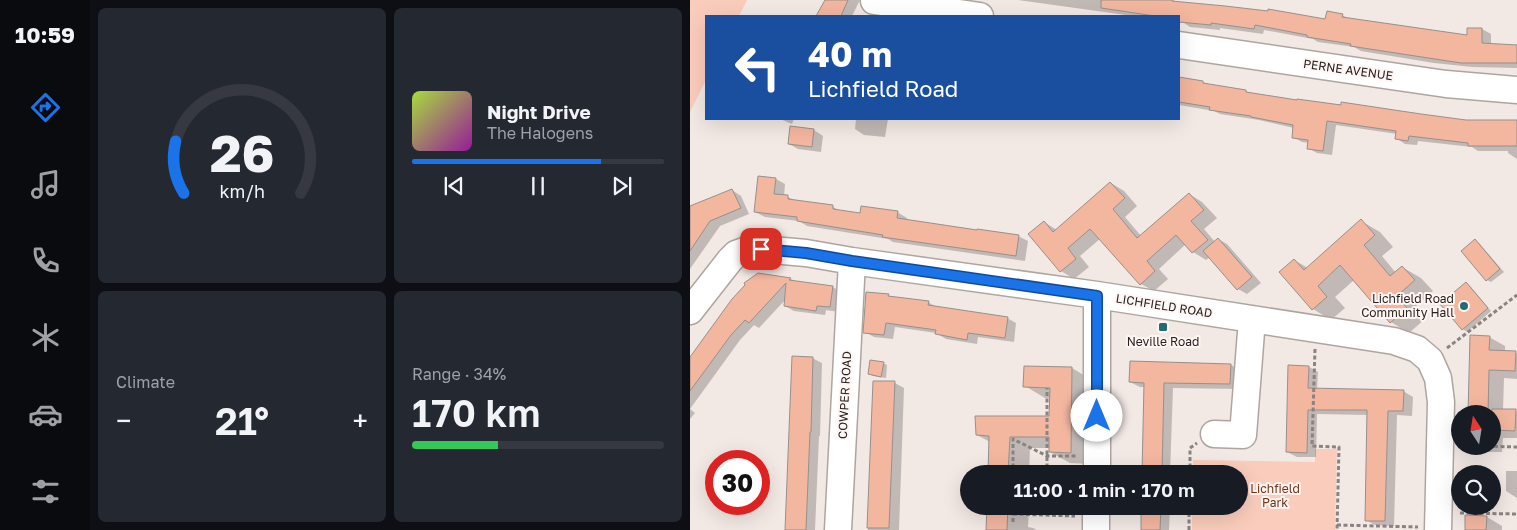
<!DOCTYPE html>
<html lang="en">
<head>
<meta charset="utf-8">
<style>
	:root { --surface:#171b24; --page:#242831; --text:#f1f3f6; --muted:#9ea1a6; --line:#363941; --accent:#1a73e8 }
	body { margin:0; font-family:"Golos Text",sans-serif; background:var(--page); color:var(--text); height:100vh; display:flex; flex-direction:column; font-size:19px; white-space:nowrap }
	* { box-sizing:border-box; margin:0 }
	p { font-size:16px; color:var(--muted) }
	.icon { flex:none; width:28px; height:28px; fill:none; stroke:currentColor; stroke-width:2; stroke-linecap:round; stroke-linejoin:round }
	.map { position:relative; flex:1; overflow:hidden }
	.sheet { display:flex; flex-direction:column; gap:8px; padding:8px; background:#0d0f14; width:600px }
	.sheet>* { flex:none }
	.guide { position:absolute; left:15px; top:15px; width:475px; height:105px; border-radius:0px; box-shadow:0 5px 20px #0002; background:#1a4fa0; color:#fff; overflow:hidden }
	.needle { width:32px; rotate:348deg }
	.tools { position:absolute; left:761px; top:405px; display:grid; gap:10px }
	.tools a { display:grid; place-items:center; width:50px; height:50px; border-radius:50%; background:var(--surface); box-shadow:0 5px 20px #0002; font-size:25px }
	.speed { position:absolute; left:15px; top:450px; display:flex; gap:10px; font-size:25px; font-weight:700; text-align:center }
	.speed>* { display:grid; place-content:center; width:65px; height:65px; border-radius:50%; background:var(--surface); box-shadow:0 5px 20px #0002; line-height:1 }
	.speed .limit { border:8px solid #d22; background:#fff; color:#111 }
	.pin { position:absolute; display:grid; place-items:center; width:42px; height:42px; color:#fff; margin:-21px; border-radius:10px; box-shadow:0 2px 8px #0006 }
	.me { position:absolute; width:55px; margin:-28px; rotate:0deg; stroke-linejoin:round; filter:drop-shadow(0 0 4px #0008) }
	.turn { display:flex; align-items:center; gap:18px; height:105px; padding:0 20px; font-size:22px }
	.turn .icon { width:65px; height:65px; stroke-width:2.5 }
	.turn b { display:block; font-size:35px; line-height:42px }
	.big { font-size:38px; font-weight:600; line-height:1.1 }
	.sheet .tile { flex:1; display:flex; flex-direction:column; justify-content:center; gap:8px; min-width:0; padding:0 18px; border-radius:8px; background:var(--page) }
	.sheet .dial { align-items:center; gap:0 }
	.dial svg { height:130px; overflow:visible; fill:none; stroke:var(--line); stroke-width:7; stroke-linecap:round; text-anchor:middle }
	.dial text { fill:var(--text); stroke:none }
	.song { display:flex; align-items:center; gap:15px }
	.cover { width:60px; height:60px; border-radius:8px; background:linear-gradient(135deg,hsl(80 70% 55%),hsl(300 70% 35%)) }
	.played { height:5px; border-radius:2px; background:linear-gradient(90deg,var(--accent) 75%,var(--line) 75%) }
	.keys { display:flex; justify-content:space-around; direction:ltr }
	.heat { display:flex; justify-content:space-between; align-items:center; font-size:28px; direction:ltr }
	.charge { height:8px; border-radius:4px; background:linear-gradient(90deg,#34c759 34%,var(--line) 0) }
	.sheet .tiles { flex:1; display:grid; gap:8px; grid-template-columns:repeat(2,1fr) }
	.trip { position:absolute; left:270px; top:465px; width:288px; height:50px; border-radius:25px; background:var(--surface); box-shadow:0 5px 20px #0002; font-weight:600; line-height:50px; text-align:center }
	main { display:flex; flex:1; min-height:0 }
	.menu { display:flex; flex-direction:column; width:90px; justify-content:space-around; align-items:center; background:#090b0e; color:var(--muted) }
	.menu .icon { width:35px; height:35px }
	.menu .on { color:var(--accent) }
	.menu b { font-size:22px; color:var(--text) }
	.map>svg:first-child { display:block }
	.green { fill:#faccbb }
	.shadow { fill:#0003 }
	.building { fill:#f3b69f; stroke:#988f8c }
	.lines { fill:none; stroke-linecap:round; stroke-linejoin:round }
	.minor-casing { stroke:#aea5a1; stroke-width:29 }
	.path { stroke:#8a8381; stroke-width:3; stroke-dasharray:4 2.5; stroke-linecap:butt }
	.minor { stroke:#fff; stroke-width:26 }
	.route-casing { stroke:#114b97; stroke-width:12 }
	.route { stroke:#1a73e8; stroke-width:9 }
	.poi-dot { fill:#236b77; stroke:#fff5f2; stroke-width:2 }
	.labels { text-anchor:middle; stroke-width:4; stroke-linejoin:round; paint-order:stroke }
	.street-label { font-size:12px; fill:#272322; stroke:#fff5f2 }
	.poi-label { font-size:12px; fill:#272322; stroke:#fff5f2; text-anchor:end }
	.park-label { font-size:12px; fill:#723319; stroke:#fff5f2 }
</style>
</head>
<body>
<main>
<nav class="menu">
<b>10:59</b>
<svg class="icon on" aria-label="directions" viewBox="0 0 24 24"><path d="M12 3l9 9-9 9-9-9zM9 14v-3h6M13 9l2 2-2 2"/></svg>
<svg class="icon" aria-label="music" viewBox="0 0 24 24"><path d="M9 18V5l10-2v13"/><circle cx="6" cy="18" r="3"/><circle cx="16" cy="16" r="3"/></svg>
<svg class="icon" aria-label="phone" viewBox="0 0 24 24"><path d="M5 4h4l2 5-3 2q2 4 5 5l2-3 5 2v4C11 20 4 13 5 4z"/></svg>
<svg class="icon" aria-label="climate" viewBox="0 0 24 24"><path d="M12 3v18M4 7l16 10M4 17L20 7"/></svg>
<svg class="icon" aria-label="car" viewBox="0 0 24 24"><path d="M5 17H2v-5l4-1 3-4h7l3 4 3 1v5h-3M9 17h6M6 11h13"/><circle cx="7" cy="17" r="2"/><circle cx="17" cy="17" r="2"/></svg>
<svg class="icon" aria-label="filters" viewBox="0 0 24 24"><path d="M4 7h16M4 17h16"/><circle cx="9" cy="7" r="2"/><circle cx="15" cy="17" r="2"/></svg>
</nav>
<section class="sheet">
<div class="tiles">
<div class="tile dial"><svg viewBox="0 0 100 80">
<path d="M14 69A42 42 0 1 1 86 69"/>
<path d="M14 69A42 42 0 0 1 9 37" stroke="#1a73e8"/>
<text x="50" y="56" font-size="32" font-weight="700">26</text>
<text x="50" y="72" font-size="11">km/h</text>
</svg></div>
<div class="tile">
<div class="song"><i class="cover"></i><div><b>Night Drive</b><p>The Halogens</p></div></div>
<div class="played"></div>
<div class="keys"><svg class="icon" aria-label="previous" viewBox="0 0 24 24"><path d="M18 5L8 12l10 7zM5 5v14"/></svg><svg class="icon" aria-label="pause" viewBox="0 0 24 24"><path d="M8 5v14M16 5v14"/></svg><svg class="icon" aria-label="next" viewBox="0 0 24 24"><path d="M6 5l10 7-10 7zM19 5v14"/></svg></div>
</div>
<div class="tile"><p>Climate</p>
<div class="heat"><a>−</a><b class="big">21°</b><a>+</a></div>
</div>
<div class="tile"><p>Range · 34%</p><b class="big">170 km</b><div class="charge"></div></div>
</div>
</section>
<div class="map">
<svg width="827" height="530" viewBox="0 0 827 530">
	<rect width="100%" height="100%" fill="#f2e8e4"/>
	<!-- green -->
	<path class="green" d="M0,0H57L49,16H16V80L0,112Z
		M625,449H647L645,530H502V506H549V474H503V460L625,462Z"/>
	<!-- shadow -->
	<path class="shadow" d="M136,0H170L162,16H128Z
		M328,0H483L488,3L636,21L652,15L661,20L778,37L792,29L801,34V45L827,46V68L782,67L744,63L671,51L664,47L628,42L623,39L574,30L573,34L530,28V30L500,27L494,23H489V16H443Z
		M489,78L513,82L520,86L556,91L562,95L776,121H827V159L818,153V151H788L782,147L728,141L727,145L715,144L706,138L707,134L646,125L642,155L627,153L618,148L619,143L612,142L603,137L604,128L569,120L530,114L524,111L489,105Z
		M90,119H104L102,124Z
		M166,119H198L195,137L174,135L165,129Z
		M124,130L133,136L131,152L108,149L99,144Z
		M86,179L95,184L94,196L98,197L106,201L143,207L152,212L171,214L207,212L217,218L216,221L328,236L338,241L335,261L203,242L198,239L117,226L109,221L75,217L65,212Z
		M421,183L434,191L447,206L435,217L451,236L499,194L512,202L527,218L514,229L525,242L528,239L537,244L571,283L557,294L548,289L520,257L516,260L503,252L496,244L469,269L478,279L464,291L451,284L411,238L390,256L399,267L384,279L371,271L339,234L354,222L367,230Z
		M42,190L51,196L59,214L30,226L0,269V208Z
		M671,221L690,232L703,247L692,256L706,273L712,267L731,278L743,291L725,307L735,319L719,333L701,322L664,280L645,297L655,308L641,320L623,309L591,272L604,260L618,268Z
		M785,241L789,243L814,272L801,282L797,280Z
		M68,275L101,279L107,282L143,287L152,293L149,312L136,310L135,315L104,311L95,306L96,299L69,328L64,325L50,340L0,409V359Z
		M776,284L780,286L801,311L777,332L773,329Z
		M198,295L202,297L238,302L248,308L317,318L326,323L324,342L288,337L287,344L256,339L246,333L205,327L203,339L184,337L175,332Z
		M799,337L815,346V352L827,353V379L814,378L813,410L827,411V438H813L812,452H794L785,446H802V414H780Z
		M122,358L132,363L130,436H129L125,530H97Z
		M193,363L197,365L196,378L183,376L179,374Z
		M541,365L550,370L549,389L483,388L480,474H453L455,387H450L440,382Z
		M619,367L628,372L627,390L713,391L723,397L722,416L707,415L704,526L685,525L676,520L678,415L627,414L626,457H607L597,452Z
		M382,368L402,380L401,464L380,463L360,452V448H340L339,474H299L300,442L287,435L360,418L361,398H355L335,386Z
		M184,382L205,383L214,388L209,530H178Z
		M0,409L5,413L0,419Z
		M816,471H827V498L816,491Z
		M298,506H364V509L339,508L338,527L343,528L347,530H298Z
		M453,506H480L479,530H452Z
		M797,517L812,526V530H776Z"/>
	<!-- building -->
	<path class="building" d="M135,0H158L151,16H126Z
		M411,0H482V1L535,6L578,11V9L635,19L637,11L653,14L652,17L777,35V28H792V43L827,45V63H771L660,46L661,44L617,37V35L565,25L564,29L521,23V25L489,22V16H465L411,8Z
		M489,77L513,81V83L556,90V92L607,100V99L651,105V102L731,114L776,120H827V146H778V143L719,136L718,141L705,139L706,131L637,121L633,151L617,149L618,140L602,138L603,125L561,117V116L519,110L520,107L489,102Z
		M100,126L124,129L122,147L98,144Z
		M68,176L86,178L84,194L98,195V199L143,205V209L170,213L171,206L208,211L207,218L287,230V229L329,235L326,256L192,237L193,235L107,221V217L64,212Z
		M420,182L435,198L423,209L447,238L499,193L514,210L501,221L518,240L502,253L486,235L457,261L465,271L450,285L400,229L378,248L386,259L370,272L338,234L354,221L363,232Z
		M42,189L51,208L20,221L0,251V206Z
		M671,219L685,235L674,245L700,276L712,266L725,280L707,296L717,308L700,323L650,265L628,286L637,297L622,310L589,272L604,259L614,270Z
		M528,238L562,277L547,290L513,251Z
		M785,239L810,269L796,281L771,251Z
		M68,273L101,278L99,280L143,286L140,307L127,306L126,311L94,306L96,283L59,323L55,320L41,335L0,391V357L42,299L55,285L54,283Z
		M776,282L798,308L772,330L750,304Z
		M176,292L199,294L198,296L239,301L238,305L318,317L315,338L278,333L277,340L245,334L246,330L196,323L194,335L173,333Z
		M780,335L800,336L799,350L826,351L825,371L799,370L798,414H778Z
		M102,356L123,357L121,432H120L116,530H95Z
		M180,360L194,362L191,377L178,374Z
		M440,361L541,364L540,384L474,383L472,474H452L454,383L439,382Z
		M598,365L619,366L618,388L714,390L713,411H698L695,521H675L677,410H618L617,453L596,452Z
		M334,366L382,367L381,453L359,452V437H320L318,474H298L299,436L286,435L285,416H359L360,388L333,387Z
		M183,381H205L199,528H177Z
		M802,409H826L825,431L802,430Z
		M297,506H318L317,530H296Z
		M451,506H471L470,530H451Z
		M775,515L797,516L796,530H775Z"/>
	<g class="lines">
		<defs>
			<path id="minor" d="M184,1L290,16
				M489,45L756,84L827,90
				M0,311L40,260L46,254L57,250L71,249L116,253L162,261L407,295L704,341L727,349L740,360L748,378L751,402L748,530
				M524,434L553,435L562,319
				M407,474V295
				M148,530L162,261
				M406,530V506"/>
		</defs>
		<!-- minor casing -->
		<use href="#minor" class="minor-casing"/>
		<!-- path -->
		<path class="path" d="M757,348L827,295
			M625,349L622,446L649,447L647,530
			M791,446L827,447
			M323,474V439L357,456H386
			M357,474V388
			M500,474V448L507,443
			M770,513L827,514
			M323,514L385,516
			M356,514V506
			M323,522V506
			M647,525L728,527
			M499,530V506"/>
		<!-- minor -->
		<use href="#minor" class="minor"/>
	</g>
	<g class="lines">
		<defs>
			<path id="route" d="M71,249L116,253L162,261L407,296V416"/>
		</defs>
		<!-- route casing -->
		<use href="#route" class="route-casing"/>
		<!-- route -->
		<use href="#route" class="route"/>
	</g>
	<!-- markers -->
	<g class="poi-dot">
		<circle cx="774" cy="306" r="5"/>
		<rect x="468" y="322" width="10" height="10" rx="2.5"/>
	</g>
	<g class="labels">
		<!-- street labels -->
		<g class="street-label">
			<text transform="translate(658 70) rotate(8)" y="4">PERNE AVENUE</text>
			<text transform="translate(474 306) rotate(9)" y="4">LICHFIELD ROAD</text>
			<text transform="translate(155 395) rotate(-87)" y="4">COWPER ROAD</text>
		</g>
		<!-- poi labels -->
		<g class="poi-label">
			<text x="764" y="303">Lichfield Road<tspan x="764" dy="14">Community Hall</tspan></text>
			<text x="473" y="346" text-anchor="middle">Neville Road</text>
		</g>
		<!-- park labels -->
		<g class="park-label">
			<text x="585" y="493">Lichfield<tspan x="585" dy="14">Park</tspan></text>
		</g>
	</g>
</svg>
<div class="tools">
<a><svg class="needle" viewBox="-14 -14 28 28"><path d="M0-13l5 13h-10z" fill="#e53935"/><path d="M0 13l5-13h-10z" fill="#9ea1a6"/></svg></a>
<a><svg class="icon" aria-label="search" viewBox="0 0 24 24"><circle cx="10" cy="10" r="6"/><path d="M15 15l6 6"/></svg></a>
</div>
<div class="speed"><div class="limit">30</div></div>
<div class="pin" style="left:71px;top:249px;background:#d93025"><svg class="icon" aria-label="arrive" viewBox="0 0 24 24"><path d="M6 21V4h12l-3 4 3 4H6"/></svg></div>
<svg class="me" style="left:407px;top:416px" viewBox="-20 -20 40 40"><circle r="19" fill="#fff"/><path d="M0-13L10 11 0 6-10 11z" fill="#1a73e8"/></svg>
<div class="trip">11:00 · 1 min · 170 m</div>
<div class="guide">
<div class="turn"><svg class="icon" aria-label="left" viewBox="0 0 24 24"><path d="M17 20v-9H6M10 6l-5 5 5 5"/></svg><div><b>40 m</b>Lichfield Road</div></div>
</div>
</div>
</main>
</body>
</html>
